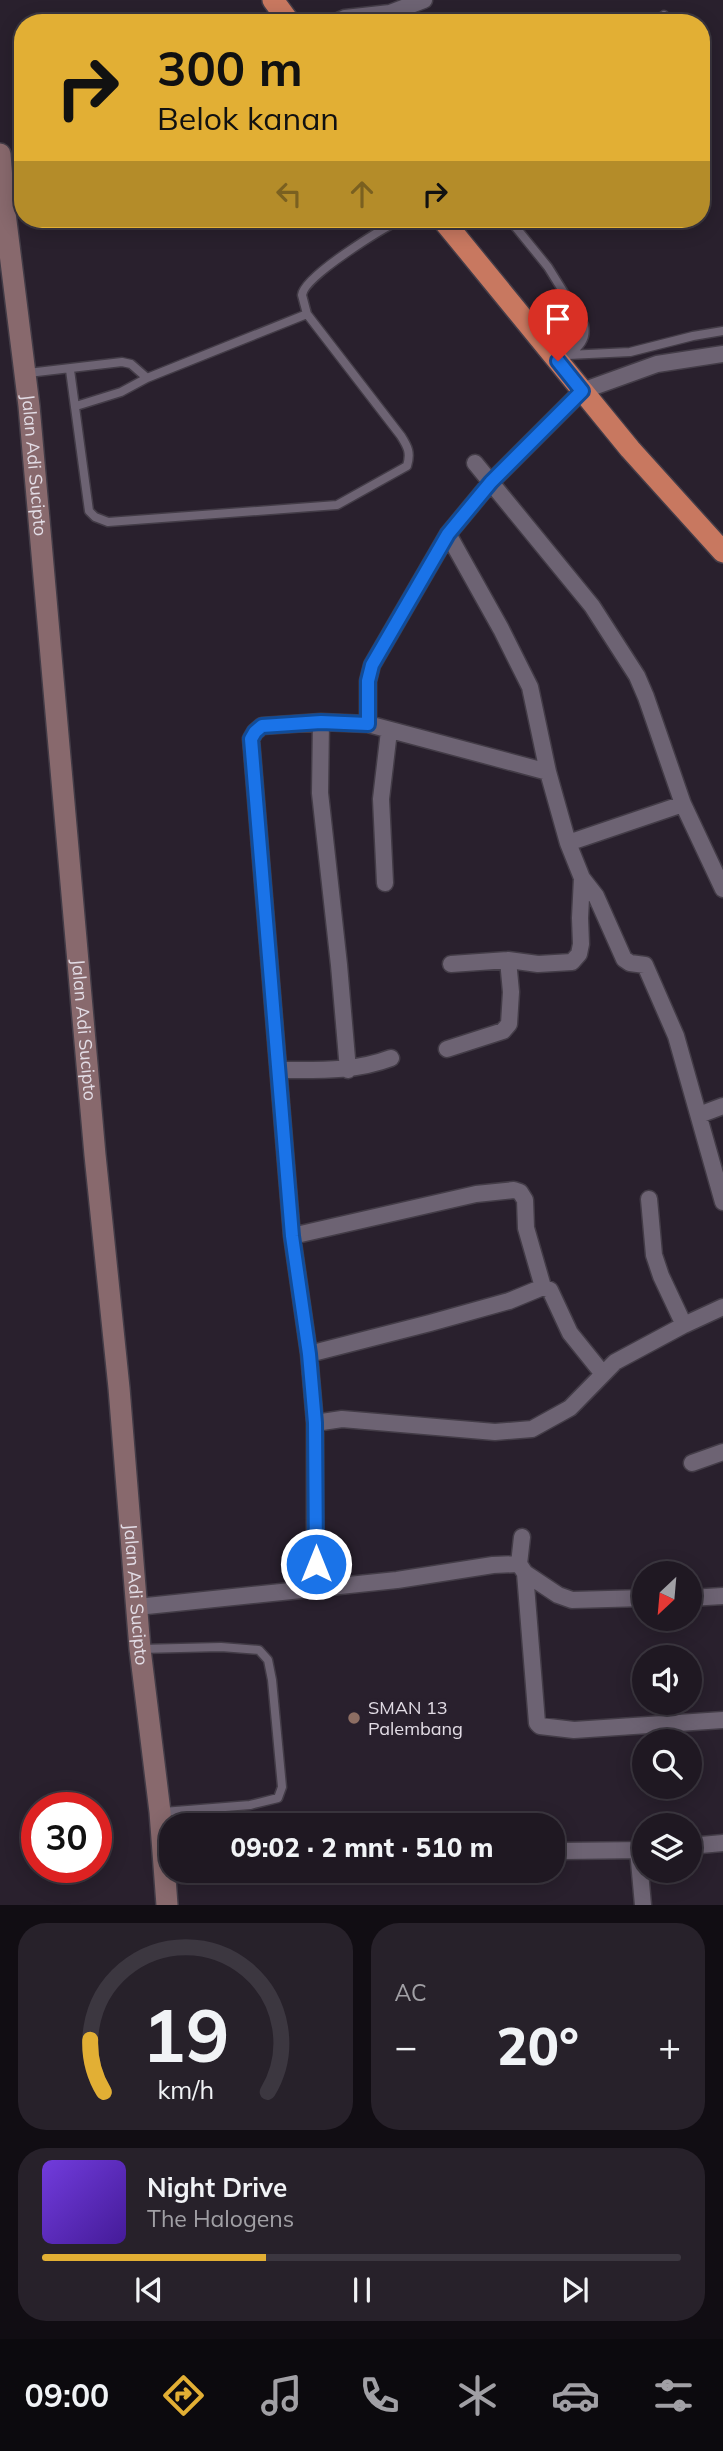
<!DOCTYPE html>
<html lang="id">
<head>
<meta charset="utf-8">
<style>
	:root { --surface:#1f1822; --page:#27212a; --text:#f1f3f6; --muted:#a1a0a5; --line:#3c3740; --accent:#e2af34 }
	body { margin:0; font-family:Mulish,sans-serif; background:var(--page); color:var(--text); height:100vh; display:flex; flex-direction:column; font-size:26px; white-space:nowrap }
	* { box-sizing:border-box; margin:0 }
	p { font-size:23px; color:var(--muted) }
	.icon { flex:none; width:38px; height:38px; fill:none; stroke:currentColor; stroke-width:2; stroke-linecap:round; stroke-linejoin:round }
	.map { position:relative; height:1905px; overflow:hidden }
	.panel { display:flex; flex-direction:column; gap:18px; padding:18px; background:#110d13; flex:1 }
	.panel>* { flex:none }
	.banner { position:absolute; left:14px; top:14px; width:696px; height:214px; border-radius:28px; box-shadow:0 4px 18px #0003,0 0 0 2px var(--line); background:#e2af34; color:#111; overflow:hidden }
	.needle { width:46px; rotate:206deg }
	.controls { position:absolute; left:632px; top:1561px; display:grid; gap:14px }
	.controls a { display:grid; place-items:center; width:70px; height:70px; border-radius:50%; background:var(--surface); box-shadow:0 4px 18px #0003,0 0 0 2px var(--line); font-size:35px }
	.speed { position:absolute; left:21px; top:1792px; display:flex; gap:14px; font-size:35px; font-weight:700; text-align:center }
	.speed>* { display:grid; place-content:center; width:91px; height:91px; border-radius:50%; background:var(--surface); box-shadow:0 4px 18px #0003,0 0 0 2px var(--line); line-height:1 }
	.speed .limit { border:10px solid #d22; background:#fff; color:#111 }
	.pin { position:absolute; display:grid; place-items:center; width:60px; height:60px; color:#fff; margin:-72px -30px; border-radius:50% 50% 50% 0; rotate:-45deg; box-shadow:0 0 7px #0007 }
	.pin .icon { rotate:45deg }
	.me { position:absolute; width:77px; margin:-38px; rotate:0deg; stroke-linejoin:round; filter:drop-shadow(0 0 5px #0008) }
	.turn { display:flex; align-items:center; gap:24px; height:147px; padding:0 28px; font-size:32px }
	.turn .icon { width:91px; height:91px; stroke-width:2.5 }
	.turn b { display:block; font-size:49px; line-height:60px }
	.lanes { display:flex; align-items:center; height:66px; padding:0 28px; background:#0003; justify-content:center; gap:35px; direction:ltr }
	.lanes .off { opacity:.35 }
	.big { font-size:52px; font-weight:800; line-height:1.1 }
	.panel .widget { flex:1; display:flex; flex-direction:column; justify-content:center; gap:10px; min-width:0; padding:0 24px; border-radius:28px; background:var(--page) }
	.panel .dial { align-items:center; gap:0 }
	.dial svg { height:182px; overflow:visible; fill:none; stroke:var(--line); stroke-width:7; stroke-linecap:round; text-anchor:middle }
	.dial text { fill:var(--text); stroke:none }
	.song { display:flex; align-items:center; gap:21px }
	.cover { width:84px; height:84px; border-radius:10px; background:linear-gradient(135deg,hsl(260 70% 55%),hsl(260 70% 35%)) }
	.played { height:7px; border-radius:4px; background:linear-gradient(90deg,var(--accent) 35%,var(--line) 35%) }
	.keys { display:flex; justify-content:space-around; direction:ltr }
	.heat { display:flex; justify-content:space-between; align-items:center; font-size:38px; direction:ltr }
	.panel .tiles { flex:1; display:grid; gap:18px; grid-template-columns:1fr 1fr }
	.widget:last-child { grid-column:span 2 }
	.trip { position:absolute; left:159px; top:1813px; width:406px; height:70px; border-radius:28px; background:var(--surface); box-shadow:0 4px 18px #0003,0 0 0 2px var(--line); font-weight:800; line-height:70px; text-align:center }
	.menu { display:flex; height:112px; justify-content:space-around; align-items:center; background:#0c0a0e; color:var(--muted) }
	.menu .icon { width:49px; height:49px }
	.menu .current { color:var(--accent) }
	.menu b { font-size:32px; color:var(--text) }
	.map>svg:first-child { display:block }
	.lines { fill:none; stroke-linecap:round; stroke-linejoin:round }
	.lane-casing { stroke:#433c47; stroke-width:11 }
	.street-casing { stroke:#433c47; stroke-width:19 }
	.secondary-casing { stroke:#433c47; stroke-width:24 }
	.highway-casing { stroke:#433c47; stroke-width:24 }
	.lane { stroke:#6d6373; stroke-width:8 }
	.street { stroke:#6d6373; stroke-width:16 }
	.secondary { stroke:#88696d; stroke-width:21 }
	.highway { stroke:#c87860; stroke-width:21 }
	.route-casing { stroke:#114b97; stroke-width:18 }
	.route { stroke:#1a73e8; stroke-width:12 }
	.education-dot { fill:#8d6e63; stroke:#29202d; stroke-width:2.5 }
	.labels { text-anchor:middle; stroke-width:7; stroke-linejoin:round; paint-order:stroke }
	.street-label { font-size:18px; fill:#e2dce5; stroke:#29202d }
	.poi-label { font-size:18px; fill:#e2dce5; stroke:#29202d; text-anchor:start }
</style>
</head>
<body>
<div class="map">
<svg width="723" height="1905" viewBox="0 0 723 1905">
	<rect width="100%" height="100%" fill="#29202d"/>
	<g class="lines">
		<defs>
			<path id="lane" d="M655,23L664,15
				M509,219L548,267L584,325C587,339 579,347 568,355
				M307,314L302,295C304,276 383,228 402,219
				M561,360L568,355L630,352L693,336L723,331
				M28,373L122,362L131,364L147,378L307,314L401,436C408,447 411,453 407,466L337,505L108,522L95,517L89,511L70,370
				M76,406L121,392L147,378
				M140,1649L221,1647L259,1650L268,1660L272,1680L282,1787L278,1798L250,1805L163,1812"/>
			<path id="street" d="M334,23L345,18L390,13L424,0
				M475,463L592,606L637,676L646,697L683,804L723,889
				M448,534L501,629L530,687L548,772L568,843
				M321,722L320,793L339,965L348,1070
				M368,724L548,772
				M683,804L568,843L582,878L596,896L624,959L630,963L645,965L676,1036L723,1202
				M385,883L381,799L389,731
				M451,964L508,960
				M447,1049L503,1031L509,1024L511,992L508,960L538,964L572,962L579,954L581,944L580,918L582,878
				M279,1070C318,1070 354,1072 391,1058
				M699,1115L723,1106
				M649,1199L654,1255L661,1276L684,1325
				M292,1236L476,1194L514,1190L520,1192L525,1200L526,1228L543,1287
				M309,1354L430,1323L509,1301L543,1287L550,1290L570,1333L603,1374
				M315,1423L309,1354L292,1236L251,739L255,732L262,726L321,722L368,724V681L372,665L448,534L491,482L582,391L657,364L723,354
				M692,1463L723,1452
				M519,1564L522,1537
				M525,1573L537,1723L540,1726L574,1730L723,1720
				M315,1588V1423L342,1419L495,1432L532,1429L570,1408L615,1362L684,1325L723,1307
				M690,1598L723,1596
				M137,1607L397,1580L493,1565L519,1564L525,1573L558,1595L572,1600L644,1598
				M690,1846L723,1843
				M638,1850L643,1905
				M562,1851L644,1850"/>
			<g id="secondary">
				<path id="s1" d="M0,154L4,205L29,406L95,1155L119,1388L140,1649L160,1812L167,1905"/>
			</g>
			<path id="highway" d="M273,0L290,23
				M442,219L630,449L723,552"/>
		</defs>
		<!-- lane casing -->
		<use href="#lane" class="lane-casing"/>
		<!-- street casing -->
		<use href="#street" class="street-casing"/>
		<!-- secondary casing -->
		<use href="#secondary" class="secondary-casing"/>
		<!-- highway casing -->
		<use href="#highway" class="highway-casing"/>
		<!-- lane -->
		<use href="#lane" class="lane"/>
		<!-- street -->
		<use href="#street" class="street"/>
		<!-- secondary -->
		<use href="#secondary" class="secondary"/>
		<!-- highway -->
		<use href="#highway" class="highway"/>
	</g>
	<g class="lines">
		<defs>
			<path id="route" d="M316,1564L315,1423L309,1354L292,1236L251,739L255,732L262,726L321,722L368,724V681L372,665L448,534L491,482L582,391L558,361"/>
		</defs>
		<!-- route casing -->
		<use href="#route" class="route-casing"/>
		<!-- route -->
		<use href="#route" class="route"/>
	</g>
	<!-- markers -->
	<circle class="education-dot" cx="354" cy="1718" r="7"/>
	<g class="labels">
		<!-- street labels -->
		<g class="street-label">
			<text dy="6" stroke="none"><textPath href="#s1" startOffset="313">Jalan Adi Sucipto</textPath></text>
			<text dy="6" stroke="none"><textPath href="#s1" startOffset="880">Jalan Adi Sucipto</textPath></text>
			<text dy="6" stroke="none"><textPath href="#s1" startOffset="1447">Jalan Adi Sucipto</textPath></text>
		</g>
		<!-- poi labels -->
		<g class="poi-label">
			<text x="368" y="1714">SMAN 13<tspan x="368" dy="21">Palembang</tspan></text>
		</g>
	</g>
</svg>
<div class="controls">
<a><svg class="needle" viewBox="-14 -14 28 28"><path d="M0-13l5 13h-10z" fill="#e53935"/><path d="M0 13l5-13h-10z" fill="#a1a0a5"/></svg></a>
<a><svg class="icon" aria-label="sound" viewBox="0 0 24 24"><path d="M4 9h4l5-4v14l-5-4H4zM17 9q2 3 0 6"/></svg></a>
<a><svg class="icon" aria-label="search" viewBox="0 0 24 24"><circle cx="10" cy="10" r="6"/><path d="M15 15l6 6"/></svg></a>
<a><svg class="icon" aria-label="layers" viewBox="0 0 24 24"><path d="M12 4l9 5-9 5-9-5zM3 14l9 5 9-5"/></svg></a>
</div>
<div class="speed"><div class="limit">30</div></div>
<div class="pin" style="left:558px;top:361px;background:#d93025"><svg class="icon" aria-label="arrive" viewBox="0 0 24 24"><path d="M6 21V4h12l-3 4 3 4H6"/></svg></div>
<svg class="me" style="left:316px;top:1564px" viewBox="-20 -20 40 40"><circle r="17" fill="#1a73e8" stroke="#fff" stroke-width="3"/><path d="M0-11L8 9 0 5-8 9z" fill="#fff"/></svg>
<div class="trip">09:02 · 2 mnt · 510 m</div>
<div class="banner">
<div class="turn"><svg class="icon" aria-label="right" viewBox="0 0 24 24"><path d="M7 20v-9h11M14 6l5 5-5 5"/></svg><div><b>300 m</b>Belok kanan</div></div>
<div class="lanes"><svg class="icon off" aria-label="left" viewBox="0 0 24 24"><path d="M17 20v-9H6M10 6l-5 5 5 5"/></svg><svg class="icon off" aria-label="ahead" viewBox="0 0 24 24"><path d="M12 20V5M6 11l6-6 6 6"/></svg><svg class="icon" aria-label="right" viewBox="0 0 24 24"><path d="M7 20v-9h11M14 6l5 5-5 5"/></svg></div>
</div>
</div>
<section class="panel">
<div class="tiles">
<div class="widget dial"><svg viewBox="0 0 100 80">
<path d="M14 69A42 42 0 1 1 86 69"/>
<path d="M14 69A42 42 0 0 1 8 46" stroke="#e2af34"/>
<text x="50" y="56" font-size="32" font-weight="700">19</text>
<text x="50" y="72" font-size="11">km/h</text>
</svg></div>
<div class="widget"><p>AC</p>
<div class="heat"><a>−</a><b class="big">20°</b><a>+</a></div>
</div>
<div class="widget">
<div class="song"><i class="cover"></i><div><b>Night Drive</b><p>The Halogens</p></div></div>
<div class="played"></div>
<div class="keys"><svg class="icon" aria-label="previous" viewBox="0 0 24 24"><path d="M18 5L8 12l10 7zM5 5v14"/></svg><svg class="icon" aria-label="pause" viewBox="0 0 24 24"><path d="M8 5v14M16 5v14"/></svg><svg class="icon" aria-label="next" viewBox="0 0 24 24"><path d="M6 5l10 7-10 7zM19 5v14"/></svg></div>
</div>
</div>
</section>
<nav class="menu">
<b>09:00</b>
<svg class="icon current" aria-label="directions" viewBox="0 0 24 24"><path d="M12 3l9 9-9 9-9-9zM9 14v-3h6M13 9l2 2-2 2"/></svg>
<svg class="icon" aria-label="music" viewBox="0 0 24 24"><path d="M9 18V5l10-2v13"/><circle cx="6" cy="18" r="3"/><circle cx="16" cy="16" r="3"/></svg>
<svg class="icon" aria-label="phone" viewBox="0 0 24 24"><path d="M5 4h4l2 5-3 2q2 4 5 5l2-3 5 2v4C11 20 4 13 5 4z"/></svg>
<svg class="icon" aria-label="climate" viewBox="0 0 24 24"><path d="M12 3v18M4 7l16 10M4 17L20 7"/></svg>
<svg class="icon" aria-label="car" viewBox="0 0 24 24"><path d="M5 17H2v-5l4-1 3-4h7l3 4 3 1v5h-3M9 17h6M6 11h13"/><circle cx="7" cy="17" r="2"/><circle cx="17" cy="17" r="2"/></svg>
<svg class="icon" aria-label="filters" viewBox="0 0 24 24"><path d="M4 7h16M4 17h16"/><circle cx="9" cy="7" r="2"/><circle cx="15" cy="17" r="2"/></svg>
</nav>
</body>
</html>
